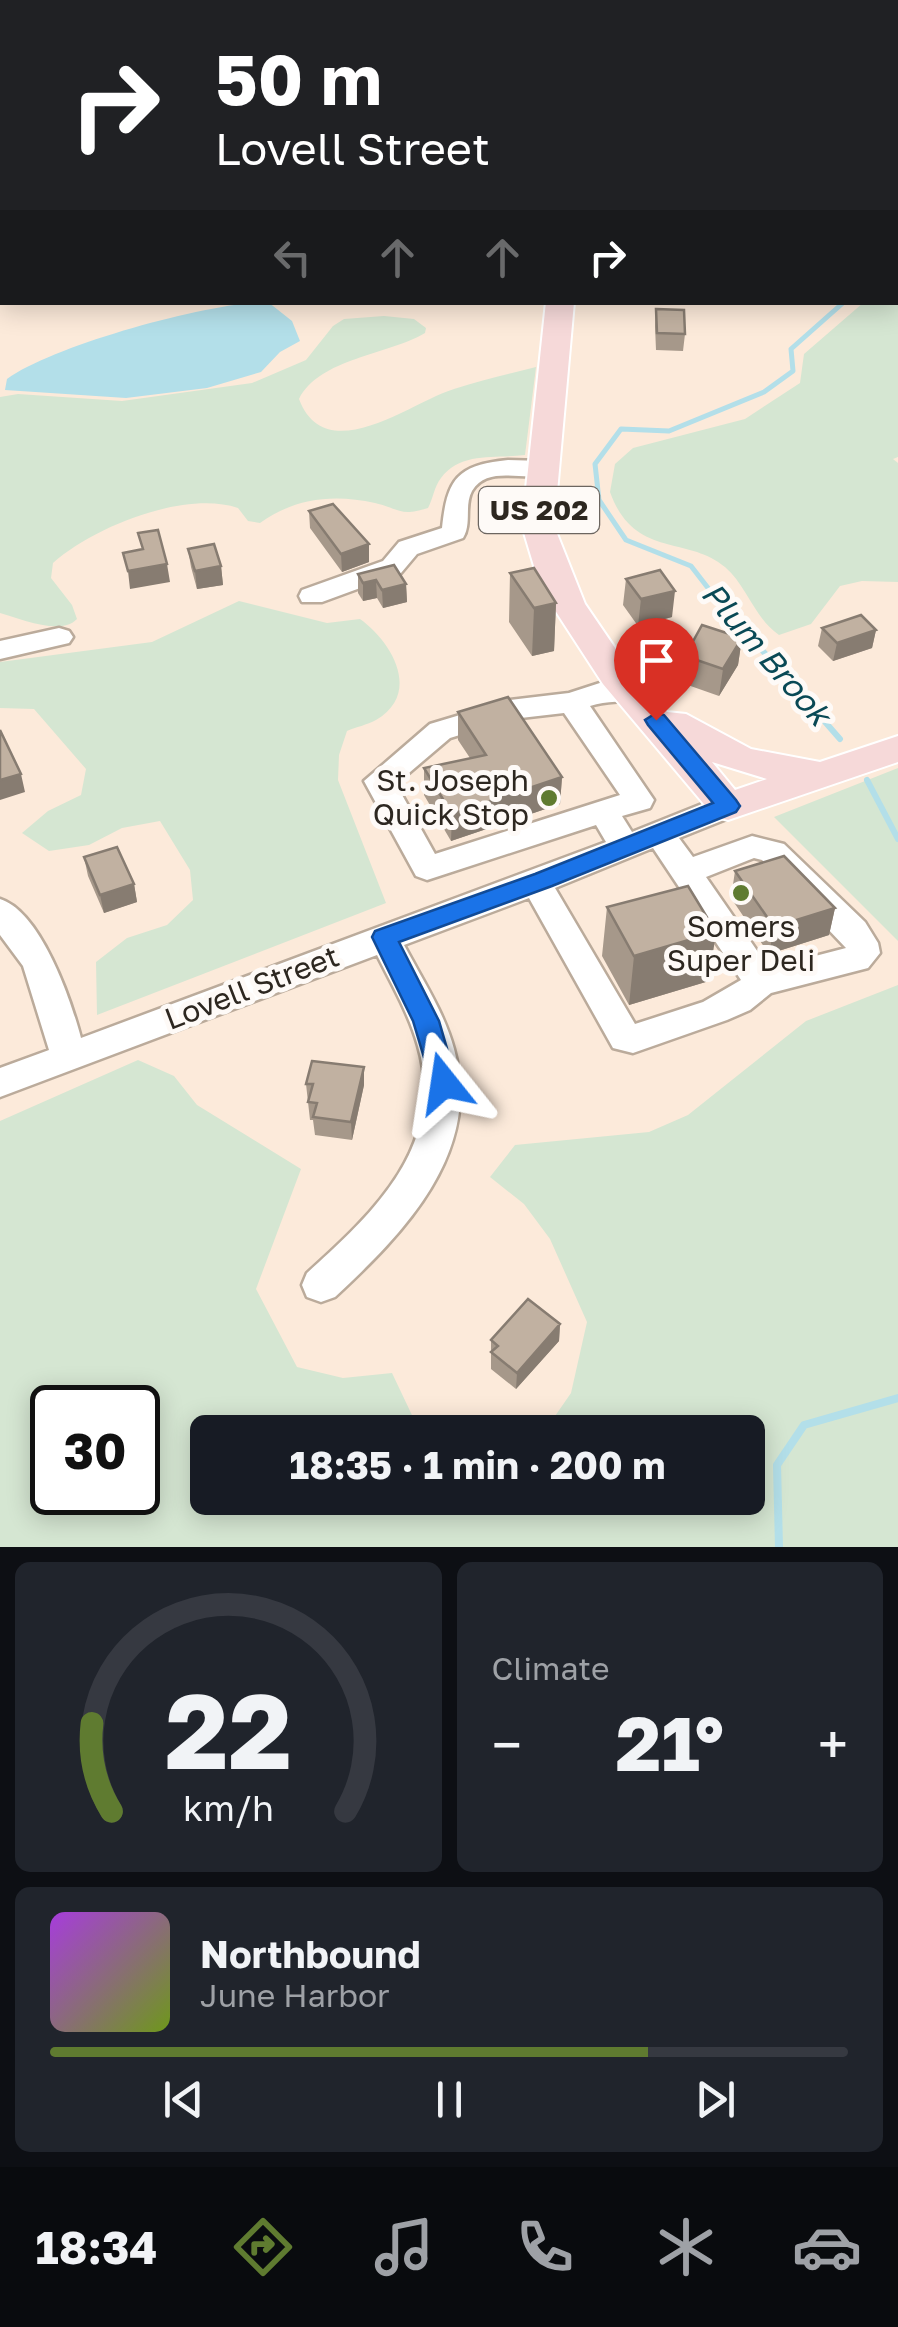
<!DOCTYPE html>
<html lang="en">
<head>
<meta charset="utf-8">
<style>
	:root { --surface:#171b24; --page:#20242c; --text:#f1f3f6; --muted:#9ea1a6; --line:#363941; --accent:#5f7b30 }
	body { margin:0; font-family:"Golos Text",sans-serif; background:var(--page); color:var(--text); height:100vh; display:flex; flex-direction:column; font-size:38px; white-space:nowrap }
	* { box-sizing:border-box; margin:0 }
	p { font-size:32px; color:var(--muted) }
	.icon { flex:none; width:55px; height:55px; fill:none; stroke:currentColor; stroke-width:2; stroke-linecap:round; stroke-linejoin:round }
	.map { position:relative; height:1547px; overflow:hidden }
	.sheet { display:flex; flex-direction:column; gap:15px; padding:15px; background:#0d0f14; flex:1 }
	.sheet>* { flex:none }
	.hud { position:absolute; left:0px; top:0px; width:900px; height:305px; box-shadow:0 5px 25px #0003; background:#202124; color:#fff; overflow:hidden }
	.speed { position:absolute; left:30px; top:1385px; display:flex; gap:20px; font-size:50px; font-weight:700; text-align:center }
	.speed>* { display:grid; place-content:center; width:130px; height:130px; border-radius:50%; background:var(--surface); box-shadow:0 5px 25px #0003; line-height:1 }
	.speed .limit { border:5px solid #111; border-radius:15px; background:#fff; color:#111 }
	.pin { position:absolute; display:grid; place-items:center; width:85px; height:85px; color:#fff; margin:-102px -42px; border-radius:50% 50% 50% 0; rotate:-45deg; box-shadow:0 0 10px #0007 }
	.pin .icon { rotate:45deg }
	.me { position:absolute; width:110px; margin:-55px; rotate:345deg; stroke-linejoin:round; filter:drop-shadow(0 0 8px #0008) }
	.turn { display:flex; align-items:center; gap:35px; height:210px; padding:0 50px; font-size:45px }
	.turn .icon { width:130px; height:130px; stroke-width:2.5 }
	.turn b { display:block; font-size:70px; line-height:85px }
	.lanes { display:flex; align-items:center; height:95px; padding:0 50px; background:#0003; justify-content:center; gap:50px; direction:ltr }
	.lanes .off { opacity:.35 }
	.big { font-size:75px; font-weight:700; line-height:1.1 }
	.sheet .card { flex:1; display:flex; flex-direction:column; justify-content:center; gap:15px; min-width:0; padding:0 35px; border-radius:15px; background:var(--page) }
	.sheet .dial { align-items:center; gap:0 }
	.dial svg { height:260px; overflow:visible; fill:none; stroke:var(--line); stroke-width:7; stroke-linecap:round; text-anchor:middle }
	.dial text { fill:var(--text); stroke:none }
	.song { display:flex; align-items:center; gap:30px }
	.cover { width:120px; height:120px; border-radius:15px; background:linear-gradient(135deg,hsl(280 70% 55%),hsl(80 70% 35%)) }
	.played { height:10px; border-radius:5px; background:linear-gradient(90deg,var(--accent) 75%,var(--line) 75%) }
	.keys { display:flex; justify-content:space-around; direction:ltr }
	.heat { display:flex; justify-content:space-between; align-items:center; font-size:55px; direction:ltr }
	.sheet .tiles { flex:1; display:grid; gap:15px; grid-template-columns:1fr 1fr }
	.card:last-child { grid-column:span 2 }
	.trip { position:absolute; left:190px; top:1415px; width:575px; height:100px; border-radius:15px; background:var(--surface); box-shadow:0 5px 25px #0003; font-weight:700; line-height:100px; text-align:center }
	.dock { display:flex; height:160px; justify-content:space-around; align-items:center; background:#090b0e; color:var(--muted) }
	.dock .icon { width:70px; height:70px }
	.dock .on { color:var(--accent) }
	.dock b { font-size:45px; color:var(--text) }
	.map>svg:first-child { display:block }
	.green { fill:#d5e6d2; fill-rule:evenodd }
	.water { fill:#b3dfe9 }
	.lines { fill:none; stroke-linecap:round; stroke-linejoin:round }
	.stream-far2 { stroke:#b3dfe9; stroke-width:5 }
	.stream-far1 { stroke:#b3dfe9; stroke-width:6 }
	.stream { stroke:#b3dfe9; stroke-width:8 }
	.minor-casing { stroke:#bbab9b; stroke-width:5 }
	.major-casing { stroke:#fff; stroke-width:4 }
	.minor { fill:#fff; fill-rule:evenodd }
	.major { fill:#f6d9d9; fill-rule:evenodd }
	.wall { fill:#a6988a }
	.shaded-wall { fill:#877c71 }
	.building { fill:#c1b1a1; stroke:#877c71; stroke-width:2.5 }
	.route { fill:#1a73e8; stroke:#114b97; stroke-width:2.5 }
	.poi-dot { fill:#5f7b30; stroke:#fefaf7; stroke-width:4 }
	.labels { text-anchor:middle; stroke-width:10; stroke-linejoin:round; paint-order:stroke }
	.shield { fill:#fefaf7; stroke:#6c6660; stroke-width:2.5 }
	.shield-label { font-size:28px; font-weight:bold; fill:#2d2720 }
	.poi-label { font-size:30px; fill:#2d2720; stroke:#fefaf7; text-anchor:end }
	.street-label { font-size:30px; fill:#2d2720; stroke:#fefaf7 }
	.water-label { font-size:32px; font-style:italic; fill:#094955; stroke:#fefaf7 }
</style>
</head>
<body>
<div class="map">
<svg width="898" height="1547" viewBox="0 0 898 1547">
	<rect width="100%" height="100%" fill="#fceada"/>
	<!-- green -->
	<path class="green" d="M898,75V457L893,459L898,463V582L862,581L840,586L811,624L779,635C755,619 747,586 725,567C687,535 634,559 610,492L615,464L633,448L745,419L800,383L804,354L863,303L898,302Z
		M384,316L414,319L426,328L425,333C388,355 320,358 299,399C326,470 411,402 454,389C481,380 509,374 536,367L525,455C496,459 461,451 441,478C434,487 433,499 428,508C400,517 400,509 375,503C333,494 295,498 260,523L248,521L238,508C185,490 93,527 53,563L51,578L72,605L77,619C61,636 21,619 0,613V397L18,394L122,401L252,383L306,360L333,326L344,319Z
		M239,601L327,623L360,619C392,642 422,693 376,720C367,725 356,727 347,731L339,755L338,780L386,903L97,1015L96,962L127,938L167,925L193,900L190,870L160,821L122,828L89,845L49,851L22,833L48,811L81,795L86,769L34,709L0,708V662L152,642Z
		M898,768V941L774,817Z
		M898,985V1547H0V1121L138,1060L174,1076L197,1105L301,1169L256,1289L297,1367L343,1378L392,1373L420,1432H208V1498H748V1432H544L571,1393L587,1322L550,1239L524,1204L490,1177L515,1145L649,1132L688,1115L806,1021ZM52,1408H138V1492H52Z"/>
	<!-- water -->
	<path class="water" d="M268,302L292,321L300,341L280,352L261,372L207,388L126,398L5,390L7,379C54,345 210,302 268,302Z"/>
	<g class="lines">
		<!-- stream-far2 -->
		<path class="stream-far2" d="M715,597L691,566L626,540L599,500L595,464L621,429L669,431L764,392L793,371L791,349L844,302"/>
		<!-- stream-far1 -->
		<path class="stream-far1" d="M713,594L840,739
			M867,780L898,839"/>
		<!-- stream -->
		<path class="stream" d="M779,1547L777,1465L804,1425L898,1398"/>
		<defs>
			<path id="minor" d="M220,0H236V2H220Z
				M508,460L543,461L555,468C536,489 491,460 472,491C464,505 472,524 463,538L417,554L401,573L322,602H302L299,596L302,590L383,561L399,542L442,528C447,479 457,465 508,460Z
				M59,628L69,631L73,637L69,643L0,659V641Z
				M606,681L641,684L645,691L641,698C624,703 607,700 590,706L654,800L650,808L622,816L632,832L717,798L728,795L739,798L743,806L739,814L679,838L693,857L752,836L784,844L865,922L878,943L880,953L868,968L771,993L750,1010L727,1020L633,1053L613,1048L529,898L404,945C422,979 444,1012 454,1049C483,1152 404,1233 335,1297L321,1302L307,1297L302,1285L307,1273C374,1213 447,1144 418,1046C409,1014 392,985 377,955L0,1097V1068L49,1050L23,966L0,935V899C41,912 71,1000 81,1038L606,842L596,825L427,880L416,876L364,781L430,724L510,700L569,693ZM564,713L620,795L435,854L396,784L450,738L512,719ZM653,848L741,980L703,1002L635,1024L555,888ZM754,858L762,860L846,948L769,968L706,877Z"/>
			<path id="major" d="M546,302H574L554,526L585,604L628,667L667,712L686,714L751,749L820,762L898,736V762L728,820L714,816L603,684L551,604L534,566L522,526ZM712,762L767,779L735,790Z"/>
		</defs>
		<!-- minor casing -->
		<use href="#minor" class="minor-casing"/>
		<!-- major casing -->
		<use href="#major" class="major-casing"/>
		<!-- minor -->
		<use href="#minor" class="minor"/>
		<!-- major -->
		<use href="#major" class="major"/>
	</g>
	<!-- wall -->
	<path class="wall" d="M656,309L685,334L683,351L656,350L655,326Z
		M309,511L369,544V562L342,572L310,528Z
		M188,549L221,566L223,585L197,589L191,567Z
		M510,573L556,603L554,651L532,656L509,622Z
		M358,574L406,584L407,602L383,608L377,598L363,601L358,593Z
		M626,579L672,617L638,626L623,605Z
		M822,628L876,630L872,648L833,661L818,646Z
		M742,638L738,665L719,696L682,683L685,656Z
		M458,712L562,777L560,804L451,841L424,795V768L470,758L458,740Z
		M84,857L134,884L137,902L104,913L88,876Z
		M735,871L835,908L829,935L769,954L731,898Z
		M607,907L709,981L629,1005L602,956Z
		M306,1084L364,1085L352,1140L315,1135L313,1120H310Z
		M560,1324L559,1341L516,1389L491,1369V1340Z"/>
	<!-- shaded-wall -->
	<path class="shaded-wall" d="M369,544V562L342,572L341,554Z
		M167,564L170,582L130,589L128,571Z
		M221,566L223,585L197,589L195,571Z
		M376,580L377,598L363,601V583Z
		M406,584L407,602L383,608L382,590Z
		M675,591L672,617L638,626L641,599Z
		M556,603L554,651L532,656L534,608Z
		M876,630L872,648L833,661L837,643Z
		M742,638L738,665L719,696L723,669Z
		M21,774L25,792L0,800V780Z
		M562,777L560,804L451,841L452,814Z
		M134,884L137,902L104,913L100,895Z
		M835,908L829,935L769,954L774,927Z
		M716,932L709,981L629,1005L634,956Z
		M364,1067V1085L352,1140L351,1122Z
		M560,1324L559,1341L516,1389L517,1373Z"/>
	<!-- building -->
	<path class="building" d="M288,0H316L314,2H287Z
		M679,0H708L707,2H678Z
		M656,309L684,310L685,334L657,333Z
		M333,504L369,544L341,554L309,511Z
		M158,530L167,564L128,571L123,553L143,549L138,533Z
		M214,544L221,566L195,571L188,549Z
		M394,565L406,584L382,590L376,580L363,583L358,574Z
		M534,568L556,603L534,608L510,573Z
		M660,570L675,591L641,599L626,579Z
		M861,615L876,630L837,643L822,628Z
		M702,625L742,638L723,669L685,656Z
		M508,697L562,777L452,814L424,768L486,755L458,712Z
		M0,730L21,774L0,780Z
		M117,847L134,884L100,895L84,857Z
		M784,856L835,908L774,927L735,871Z
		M688,886L716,932L634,956L607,907Z
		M312,1061L364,1067L351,1122L313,1117L317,1103L308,1102L313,1084H306Z
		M528,1299L560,1324L517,1373L491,1352L498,1346L491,1340Z"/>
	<!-- route -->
	<path class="route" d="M656,713L664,715L736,800L740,806L736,812L552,886L399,942L439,1021L457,1083L453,1091L444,1094L434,1091L413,1021L372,937L375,931L535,874L713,803L648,725L645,720Z"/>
	<!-- markers -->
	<g class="poi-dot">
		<circle cx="549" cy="798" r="10"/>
		<circle cx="741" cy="893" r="10"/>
	</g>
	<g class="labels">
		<!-- shield labels -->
		<rect class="shield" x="479" y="487" width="120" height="46" rx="8"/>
		<g class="shield-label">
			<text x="539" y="520">US 202</text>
		</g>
		<!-- poi labels -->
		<g class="poi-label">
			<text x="529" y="791">St. Joseph<tspan x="529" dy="34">Quick Stop</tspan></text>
			<text x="741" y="937" text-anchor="middle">Somers<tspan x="741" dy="34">Super Deli</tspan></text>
		</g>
		<!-- street labels -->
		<g class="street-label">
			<text transform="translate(252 988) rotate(-21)" y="10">Lovell Street</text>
		</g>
		<!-- water labels -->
		<g class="water-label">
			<text transform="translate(766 654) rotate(49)" y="11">Plum Brook</text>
		</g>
	</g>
</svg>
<div class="speed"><div class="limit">30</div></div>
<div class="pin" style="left:656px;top:720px;background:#d93025"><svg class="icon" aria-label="arrive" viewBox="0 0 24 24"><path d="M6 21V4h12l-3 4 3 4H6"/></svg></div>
<svg class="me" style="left:444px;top:1083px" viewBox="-20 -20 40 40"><path d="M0-17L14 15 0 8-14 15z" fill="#1a73e8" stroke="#fff" stroke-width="4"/></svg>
<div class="trip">18:35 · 1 min · 200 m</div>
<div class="hud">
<div class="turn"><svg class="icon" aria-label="right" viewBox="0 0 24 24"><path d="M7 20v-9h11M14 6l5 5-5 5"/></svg><div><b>50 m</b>Lovell Street</div></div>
<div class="lanes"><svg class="icon off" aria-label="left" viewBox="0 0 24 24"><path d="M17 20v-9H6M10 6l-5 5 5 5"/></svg><svg class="icon off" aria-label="ahead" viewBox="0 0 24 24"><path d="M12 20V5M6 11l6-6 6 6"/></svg><svg class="icon off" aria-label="ahead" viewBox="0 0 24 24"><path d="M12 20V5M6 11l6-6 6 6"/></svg><svg class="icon" aria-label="right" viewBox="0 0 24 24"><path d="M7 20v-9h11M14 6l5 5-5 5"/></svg></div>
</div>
</div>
<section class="sheet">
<div class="tiles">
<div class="card dial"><svg viewBox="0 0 100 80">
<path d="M14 69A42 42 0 1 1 86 69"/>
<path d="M14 69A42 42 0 0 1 8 42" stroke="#5f7b30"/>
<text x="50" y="56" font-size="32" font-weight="700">22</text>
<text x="50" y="72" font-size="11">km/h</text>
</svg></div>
<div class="card"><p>Climate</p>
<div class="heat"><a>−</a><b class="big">21°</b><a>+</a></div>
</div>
<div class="card">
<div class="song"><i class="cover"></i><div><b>Northbound</b><p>June Harbor</p></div></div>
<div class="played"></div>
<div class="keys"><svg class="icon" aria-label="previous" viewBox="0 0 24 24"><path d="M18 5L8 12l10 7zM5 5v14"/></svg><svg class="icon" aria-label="pause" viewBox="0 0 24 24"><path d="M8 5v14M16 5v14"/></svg><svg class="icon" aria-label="next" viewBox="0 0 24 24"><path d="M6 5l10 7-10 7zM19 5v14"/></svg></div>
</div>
</div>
</section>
<nav class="dock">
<b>18:34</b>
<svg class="icon on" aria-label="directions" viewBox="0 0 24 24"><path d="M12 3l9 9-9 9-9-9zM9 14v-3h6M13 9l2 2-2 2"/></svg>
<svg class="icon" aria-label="music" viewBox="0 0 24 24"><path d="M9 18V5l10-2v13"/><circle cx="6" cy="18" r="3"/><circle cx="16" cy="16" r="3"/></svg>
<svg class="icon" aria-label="phone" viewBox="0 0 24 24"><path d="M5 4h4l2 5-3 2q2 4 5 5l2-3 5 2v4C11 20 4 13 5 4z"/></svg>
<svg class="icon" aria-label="climate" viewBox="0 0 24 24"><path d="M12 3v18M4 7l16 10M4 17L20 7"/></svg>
<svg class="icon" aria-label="car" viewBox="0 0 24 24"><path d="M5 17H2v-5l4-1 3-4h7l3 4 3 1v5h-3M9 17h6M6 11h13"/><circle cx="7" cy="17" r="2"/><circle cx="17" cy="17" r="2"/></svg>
</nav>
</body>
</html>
